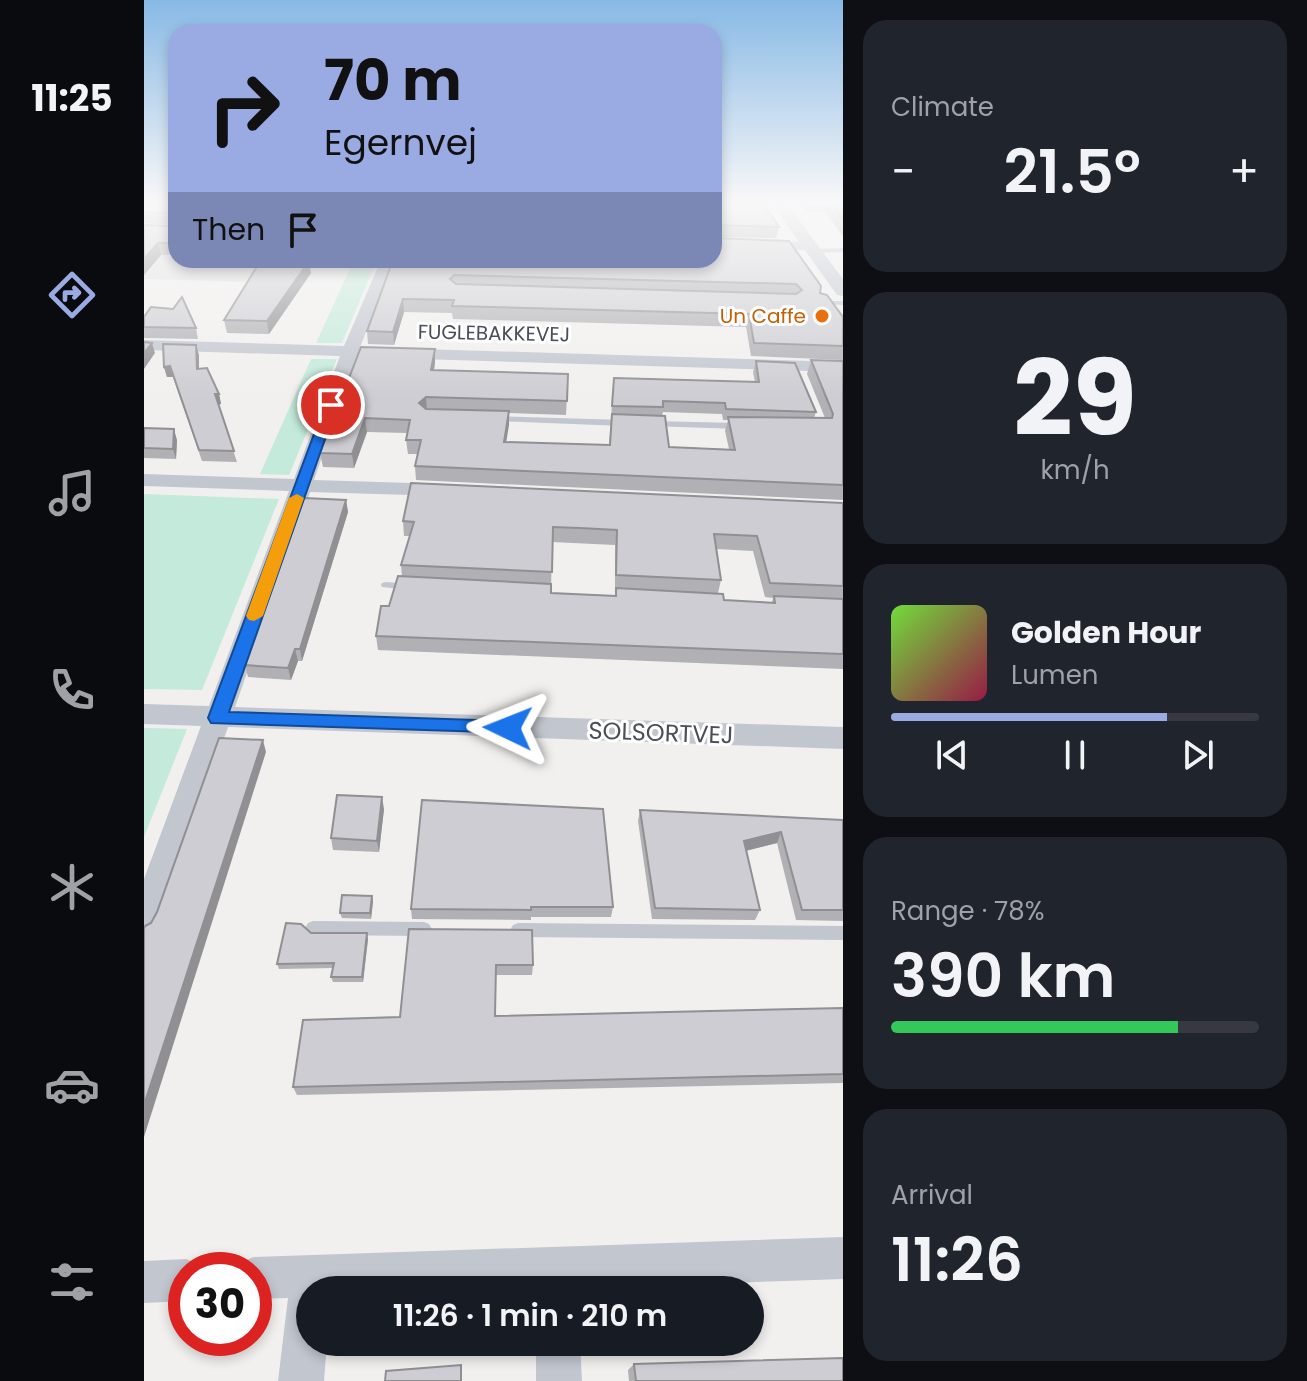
<!DOCTYPE html>
<html lang="en">
<head>
<meta charset="utf-8">
<style>
	:root { --surface:#171b24; --page:#20242c; --text:#f1f3f6; --muted:#9ea1a6; --line:#363941; --accent:#9aaae3 }
	body { margin:0; font-family:Poppins,sans-serif; background:var(--page); color:var(--text); height:100vh; display:flex; flex-direction:column; font-size:30px; white-space:nowrap }
	* { box-sizing:border-box; margin:0 }
	p { font-size:26px; color:var(--muted) }
	.icon { flex:none; width:44px; height:44px; fill:none; stroke:currentColor; stroke-width:2; stroke-linecap:round; stroke-linejoin:round }
	.map { position:relative; flex:1; overflow:hidden }
	.side { display:flex; flex-direction:column; gap:20px; padding:20px; background:#0d0f14; width:464px }
	.side>* { flex:none }
	.banner { position:absolute; left:24px; top:24px; width:554px; height:244px; border-radius:24px; box-shadow:0 4px 12px #0003; background:#9aaae3; color:#111; overflow:hidden }
	.speed { position:absolute; left:24px; top:1252px; display:flex; gap:16px; font-size:40px; font-weight:700; text-align:center }
	.speed>* { display:grid; place-content:center; width:104px; height:104px; border-radius:50%; background:var(--surface); box-shadow:0 4px 12px #0003; line-height:1 }
	.speed .limit { border:12px solid #d22; background:#fff; color:#111 }
	.pin { position:absolute; display:grid; place-items:center; width:68px; height:68px; color:#fff; margin:-34px; border:4px solid #fff; border-radius:50%; box-shadow:0 2px 8px #0007 }
	.me { position:absolute; width:88px; margin:-44px; rotate:272deg; stroke-linejoin:round; filter:drop-shadow(0 0 6px #0008) }
	.turn { display:flex; align-items:center; gap:28px; height:168px; padding:0 24px; font-size:36px }
	.turn .icon { width:104px; height:104px; stroke-width:2.5 }
	.turn b { display:block; font-size:56px; line-height:68px }
	.then { display:flex; align-items:center; height:76px; padding:0 24px; background:#0003; gap:16px; font-size:30px }
	.big { font-size:60px; font-weight:600; line-height:1.1 }
	.side .tile { flex:1; display:flex; flex-direction:column; justify-content:center; gap:12px; min-width:0; padding:0 28px; border-radius:24px; background:var(--page) }
	.side .dial { align-items:center; gap:0 }
	.dial b { font-size:104px; line-height:1 }
	.song { display:flex; align-items:center; gap:24px }
	.cover { width:96px; height:96px; border-radius:12px; background:linear-gradient(135deg,hsl(100 70% 55%),hsl(340 70% 35%)) }
	.played { height:8px; border-radius:4px; background:linear-gradient(90deg,var(--accent) 75%,var(--line) 75%) }
	.keys { display:flex; justify-content:space-around; direction:ltr }
	.heat { display:flex; justify-content:space-between; align-items:center; font-size:44px; direction:ltr }
	.charge { height:12px; border-radius:6px; background:linear-gradient(90deg,#34c759 78%,var(--line) 0) }
	.trip { position:absolute; left:152px; top:1276px; width:468px; height:80px; border-radius:40px; background:var(--surface); box-shadow:0 4px 12px #0003; font-weight:600; line-height:80px; text-align:center }
	main { display:flex; flex:1; min-height:0 }
	.tabs { display:flex; flex-direction:column; width:144px; justify-content:space-around; align-items:center; background:#090b0e; color:var(--muted) }
	.tabs .icon { width:56px; height:56px }
	.tabs .selected { color:var(--accent) }
	.tabs b { font-size:36px; color:var(--text) }
	.map>svg:first-child { display:block }
	.education { fill:#e2e1e0 }
	.green { fill:#c3eada }
	.lines { fill:none; stroke-linecap:round; stroke-linejoin:round }
	.service { fill:#c1c6cf; fill-rule:evenodd }
	.minor { fill:#c1c6cf; fill-rule:evenodd }
	.tertiary { fill:#c1c6cf; fill-rule:evenodd }
	.wall { fill:#b0b0b5; fill-rule:evenodd }
	.shaded-wall { fill:#909094 }
	.building { fill:#cdcdd3; stroke:#909094; stroke-width:2; fill-rule:evenodd }
	.route { fill:#1a73e8; stroke:#114b97; stroke-width:2 }
	.slow { fill:#f59e0b }
	.food-dot { fill:#e8710a; stroke:#fff; stroke-width:3 }
	.labels { text-anchor:middle; stroke-width:6; stroke-linejoin:round; paint-order:stroke }
	.far-food-label { font-size:20px; fill:#c56008; stroke:#fff; text-anchor:end }
	.far-street-label { font-size:20px; fill:#494e5a; stroke:#fff }
	.street-label { font-size:24px; fill:#494e5a; stroke:#fff }
</style>
</head>
<body>
<main>
<nav class="tabs">
<b>11:25</b>
<svg class="icon selected" aria-label="directions" viewBox="0 0 24 24"><path d="M12 3l9 9-9 9-9-9zM9 14v-3h6M13 9l2 2-2 2"/></svg>
<svg class="icon" aria-label="music" viewBox="0 0 24 24"><path d="M9 18V5l10-2v13"/><circle cx="6" cy="18" r="3"/><circle cx="16" cy="16" r="3"/></svg>
<svg class="icon" aria-label="phone" viewBox="0 0 24 24"><path d="M5 4h4l2 5-3 2q2 4 5 5l2-3 5 2v4C11 20 4 13 5 4z"/></svg>
<svg class="icon" aria-label="climate" viewBox="0 0 24 24"><path d="M12 3v18M4 7l16 10M4 17L20 7"/></svg>
<svg class="icon" aria-label="car" viewBox="0 0 24 24"><path d="M5 17H2v-5l4-1 3-4h7l3 4 3 1v5h-3M9 17h6M6 11h13"/><circle cx="7" cy="17" r="2"/><circle cx="17" cy="17" r="2"/></svg>
<svg class="icon" aria-label="filters" viewBox="0 0 24 24"><path d="M4 7h16M4 17h16"/><circle cx="9" cy="7" r="2"/><circle cx="15" cy="17" r="2"/></svg>
</nav>
<div class="map">
<svg width="699" height="1381" viewBox="0 0 699 1381">
	<rect width="100%" height="100%" fill="#f1f0ef"/>
	<!-- education -->
	<path class="education" d="M0,235L32,236V260H125L112,282L0,279Z"/>
	<!-- green -->
	<path class="green" d="M210,260H233L198,343H172Z
		M167,359H193L145,475L116,474Z
		M0,494L135,499L58,690L0,689Z
		M0,728L43,729L0,837Z"/>
	<g class="lines">
		<!-- service -->
		<path class="service" d="M699,248V252L670,253L667,251L670,249Z
			M674,301H699V305L676,304L674,303Z
			M351,416L480,420L484,423L480,426L348,421V417Z
			M507,421L596,423L600,426L596,429L504,426V422Z
			M242,582L267,584L272,587L267,590L238,587L237,585L238,583Z
			M169,921L280,922L285,924L288,929L285,934L280,936L169,935L164,933L161,928L164,923Z
			M374,923L699,926V940L374,937L369,935L366,930L369,925Z"/>
		<!-- minor -->
		<path class="minor" d="M570,240L666,242L673,246L666,250L570,248Z
			M237,260H251L216,347L699,362V372L212,357L170,480L300,484L310,490L300,496L166,492L91,707L699,727V749L84,727L16,922L11,932L0,937V879L57,726L0,724V704L65,706L145,491L0,486V474L150,479L196,356L0,350V340L200,346Z
			M699,1237V1279L377,1290H166V1342H183L180,1381H134L144,1298L110,1299V1270H92L95,1263L110,1257Z
			M42,1259L57,1265L59,1270H42V1301L0,1303V1261Z
			M392,1342H436L438,1381H392Z"/>
		<!-- tertiary -->
		<path class="tertiary" d="M628,204H643L699,279V296L693,295Z"/>
	</g>
	<!-- wall -->
	<path class="wall" d="M0,204H32V255H17L0,275V225L29,226L31,225L0,223Z
		M570,204L635,227L632,238L570,237Z
		M657,204H699V236L681,212H663Z
		M570,238L676,293L699,317V360L607,356L602,327L309,319L308,313L260,312L250,345L224,344L223,331L249,260Z
		M117,260H171L166,269L167,273L125,334L83,333L80,320Z
		M0,317L52,328L54,339L0,338Z
		M52,345L55,355V369L75,394L77,404L74,405L93,462L58,461L29,377H23L20,367Z
		M667,360L699,361V500L272,480L271,466L273,454H264L262,440L263,433L223,432L210,468L179,467L176,453L291,362L290,370L424,374L422,415L365,413L362,442L465,445L470,378L611,382L609,372L612,361L672,412L670,418H681L663,374ZM519,412L578,414L579,420H584L581,431L585,449L525,447L518,416Z
		M0,428L33,440L32,459L0,458Z
		M202,500L204,512L158,661H154L147,680L104,677L101,665Z
		M699,503V669L234,650L232,636L258,576L257,565L266,536H260L259,521ZM408,542L471,545V596L407,593ZM573,549L609,551L621,597L629,598L628,602L580,600L574,593L577,580Z
		M278,800L469,907L467,917H387V920L268,919L267,909Z
		M240,809L235,852L189,850L187,838Z
		M496,810L699,820V921L652,920L633,843L602,851L616,910L611,920L508,919L494,821Z
		M229,901L227,919L198,918L196,913Z
		M265,929L389,965L388,975H352L351,1016L699,1008V1083L153,1095L149,1087L256,1017Z
		M167,933L224,939L219,982H189L187,977L189,968L135,969L133,964Z
		M490,1364L699,1381H485L484,1370Z"/>
	<!-- shaded-wall -->
	<path class="shaded-wall" d="M14,243L17,255L0,275V259Z
		M162,260H171L166,269L167,273L125,334L123,321Z
		M259,299L260,312L250,345L249,332Z
		M8,343L11,353L0,369V353Z
		M52,345L55,355V380L53,369Z
		M291,349V362L288,384L287,370Z
		M26,366L29,377H23L20,367Z
		M71,394H75L77,404L73,405Z
		M282,397L283,411L275,403Z
		M365,411V425L360,456V442Z
		M221,418L223,432L210,468L208,454Z
		M30,429L33,440L32,459L29,449Z
		M202,500L204,512L158,661L156,649Z
		M151,649L154,661L147,680L144,668Z
		M119,740L122,752L0,1137V1105Z
		M238,797L240,809L235,852L233,841Z
		M637,832L633,843L596,852L600,841Z
		M228,896L229,901L227,919L226,913Z
		M223,933L224,939L219,982L218,977Z"/>
	<!-- building -->
	<path class="building" d="M0,204H32V222L31,213L0,212Z
		M570,204H619L635,227L572,225L570,227Z
		M688,204H699V219Z
		M32,224V243H14L0,259V225L29,226Z
		M570,238L645,241L677,286L676,293L683,295L699,317V346L610,343L605,314L308,306L310,300L259,299L249,332L223,331L249,260H570ZM310,275L652,284L658,290L652,294L312,284L306,279Z
		M117,260L165,261L123,321L80,320Z
		M38,297L52,328L0,327V317L7,307L29,309Z
		M0,342L8,343L0,353Z
		M19,344L52,345L53,369L63,368L75,394H71L90,451L55,450L26,366L20,367Z
		M217,347L291,349L287,370L424,374L423,401L282,397L275,403L282,409L365,411L360,442L466,445L468,414L521,416L525,447L591,450L584,417L688,418L689,414L667,360L699,361V485L271,466L277,440H262L266,420L221,418L208,454L176,453Z
		M612,361L651,363L672,412L582,409L581,403L519,401V407L468,406L470,378L615,382Z
		M0,428L30,429L29,449L0,448Z
		M267,483L699,503V586L626,583L613,536L570,534L577,580L472,575L473,530L436,528L409,527L408,572L257,565L270,522L259,521Z
		M160,498L202,500L156,649H151L144,668L101,665Z
		M254,576L407,584V593L472,596V588L579,594L580,600L631,603L630,596L699,599V654L232,636L237,606H245Z
		M75,738L119,740L0,1105V929L1,926L7,923L13,912Z
		M193,795L238,797L233,841L187,838Z
		M278,800L459,809L469,907H387V910L267,909Z
		M496,810L699,820V910H658L637,832L600,841L616,910L511,908Z
		M198,895L228,896L226,913H196Z
		M142,923L157,924L167,933H223L218,977H187L190,963L133,964Z
		M265,929L388,930L389,965H352L351,1016L699,1008V1074L149,1087L159,1020L256,1017Z
		M699,1358V1381H492L490,1364Z
		M317,1365V1381H241L242,1371Z"/>
	<!-- sky -->
	<linearGradient id="sky" x2="0" y2="1"><stop stop-color="#87b9e5"/><stop offset="0.51" stop-color="#f9f8f8"/><stop offset="1" stop-color="#f9f8f8" stop-opacity="0"/></linearGradient>
	<rect width="699" height="398" fill="url(#sky)"/>
	<!-- route -->
	<path class="route" d="M182,402L193,405L85,712L364,721L370,723L373,728L370,733L67,723L64,718Z"/>
	<!-- slow -->
	<path class="slow" d="M153,494L160,498L119,616L110,621L105,620L102,616L145,498Z"/>
	<!-- markers -->
	<circle class="food-dot" cx="678" cy="316" r="8"/>
	<g class="labels">
		<!-- far-food labels -->
		<g class="far-food-label">
			<text x="662" y="323">Un Caffe</text>
		</g>
		<!-- far-street labels -->
		<g class="far-street-label">
			<text transform="translate(350 333) rotate(1)" y="7">FUGLEBAKKEVEJ</text>
		</g>
		<!-- street labels -->
		<g class="street-label">
			<text transform="translate(517 733) rotate(2)" y="8">SOLSORTVEJ</text>
		</g>
	</g>
</svg>
<div class="speed"><div class="limit">30</div></div>
<div class="pin" style="left:187px;top:405px;background:#d93025"><svg class="icon" aria-label="arrive" viewBox="0 0 24 24"><path d="M6 21V4h12l-3 4 3 4H6"/></svg></div>
<svg class="me" style="left:364px;top:728px" viewBox="-20 -20 40 40"><path d="M0-17L14 15 0 8-14 15z" fill="#1a73e8" stroke="#fff" stroke-width="4"/></svg>
<div class="trip">11:26 · 1 min · 210 m</div>
<div class="banner">
<div class="turn"><svg class="icon" aria-label="right" viewBox="0 0 24 24"><path d="M7 20v-9h11M14 6l5 5-5 5"/></svg><div><b>70 m</b>Egernvej</div></div>
<div class="then">Then<svg class="icon" aria-label="arrive" viewBox="0 0 24 24"><path d="M6 21V4h12l-3 4 3 4H6"/></svg></div>
</div>
</div>
<section class="side">
<div class="tile"><p>Climate</p>
<div class="heat"><a>−</a><b class="big">21.5°</b><a>+</a></div>
</div>
<div class="tile dial"><b>29</b><p>km/h</p></div>
<div class="tile">
<div class="song"><i class="cover"></i><div><b>Golden Hour</b><p>Lumen</p></div></div>
<div class="played"></div>
<div class="keys"><svg class="icon" aria-label="previous" viewBox="0 0 24 24"><path d="M18 5L8 12l10 7zM5 5v14"/></svg><svg class="icon" aria-label="pause" viewBox="0 0 24 24"><path d="M8 5v14M16 5v14"/></svg><svg class="icon" aria-label="next" viewBox="0 0 24 24"><path d="M6 5l10 7-10 7zM19 5v14"/></svg></div>
</div>
<div class="tile"><p>Range · 78%</p><b class="big">390 km</b><div class="charge"></div></div>
<div class="tile"><p>Arrival</p><b class="big">11:26</b></div>
</section>
</main>
</body>
</html>
